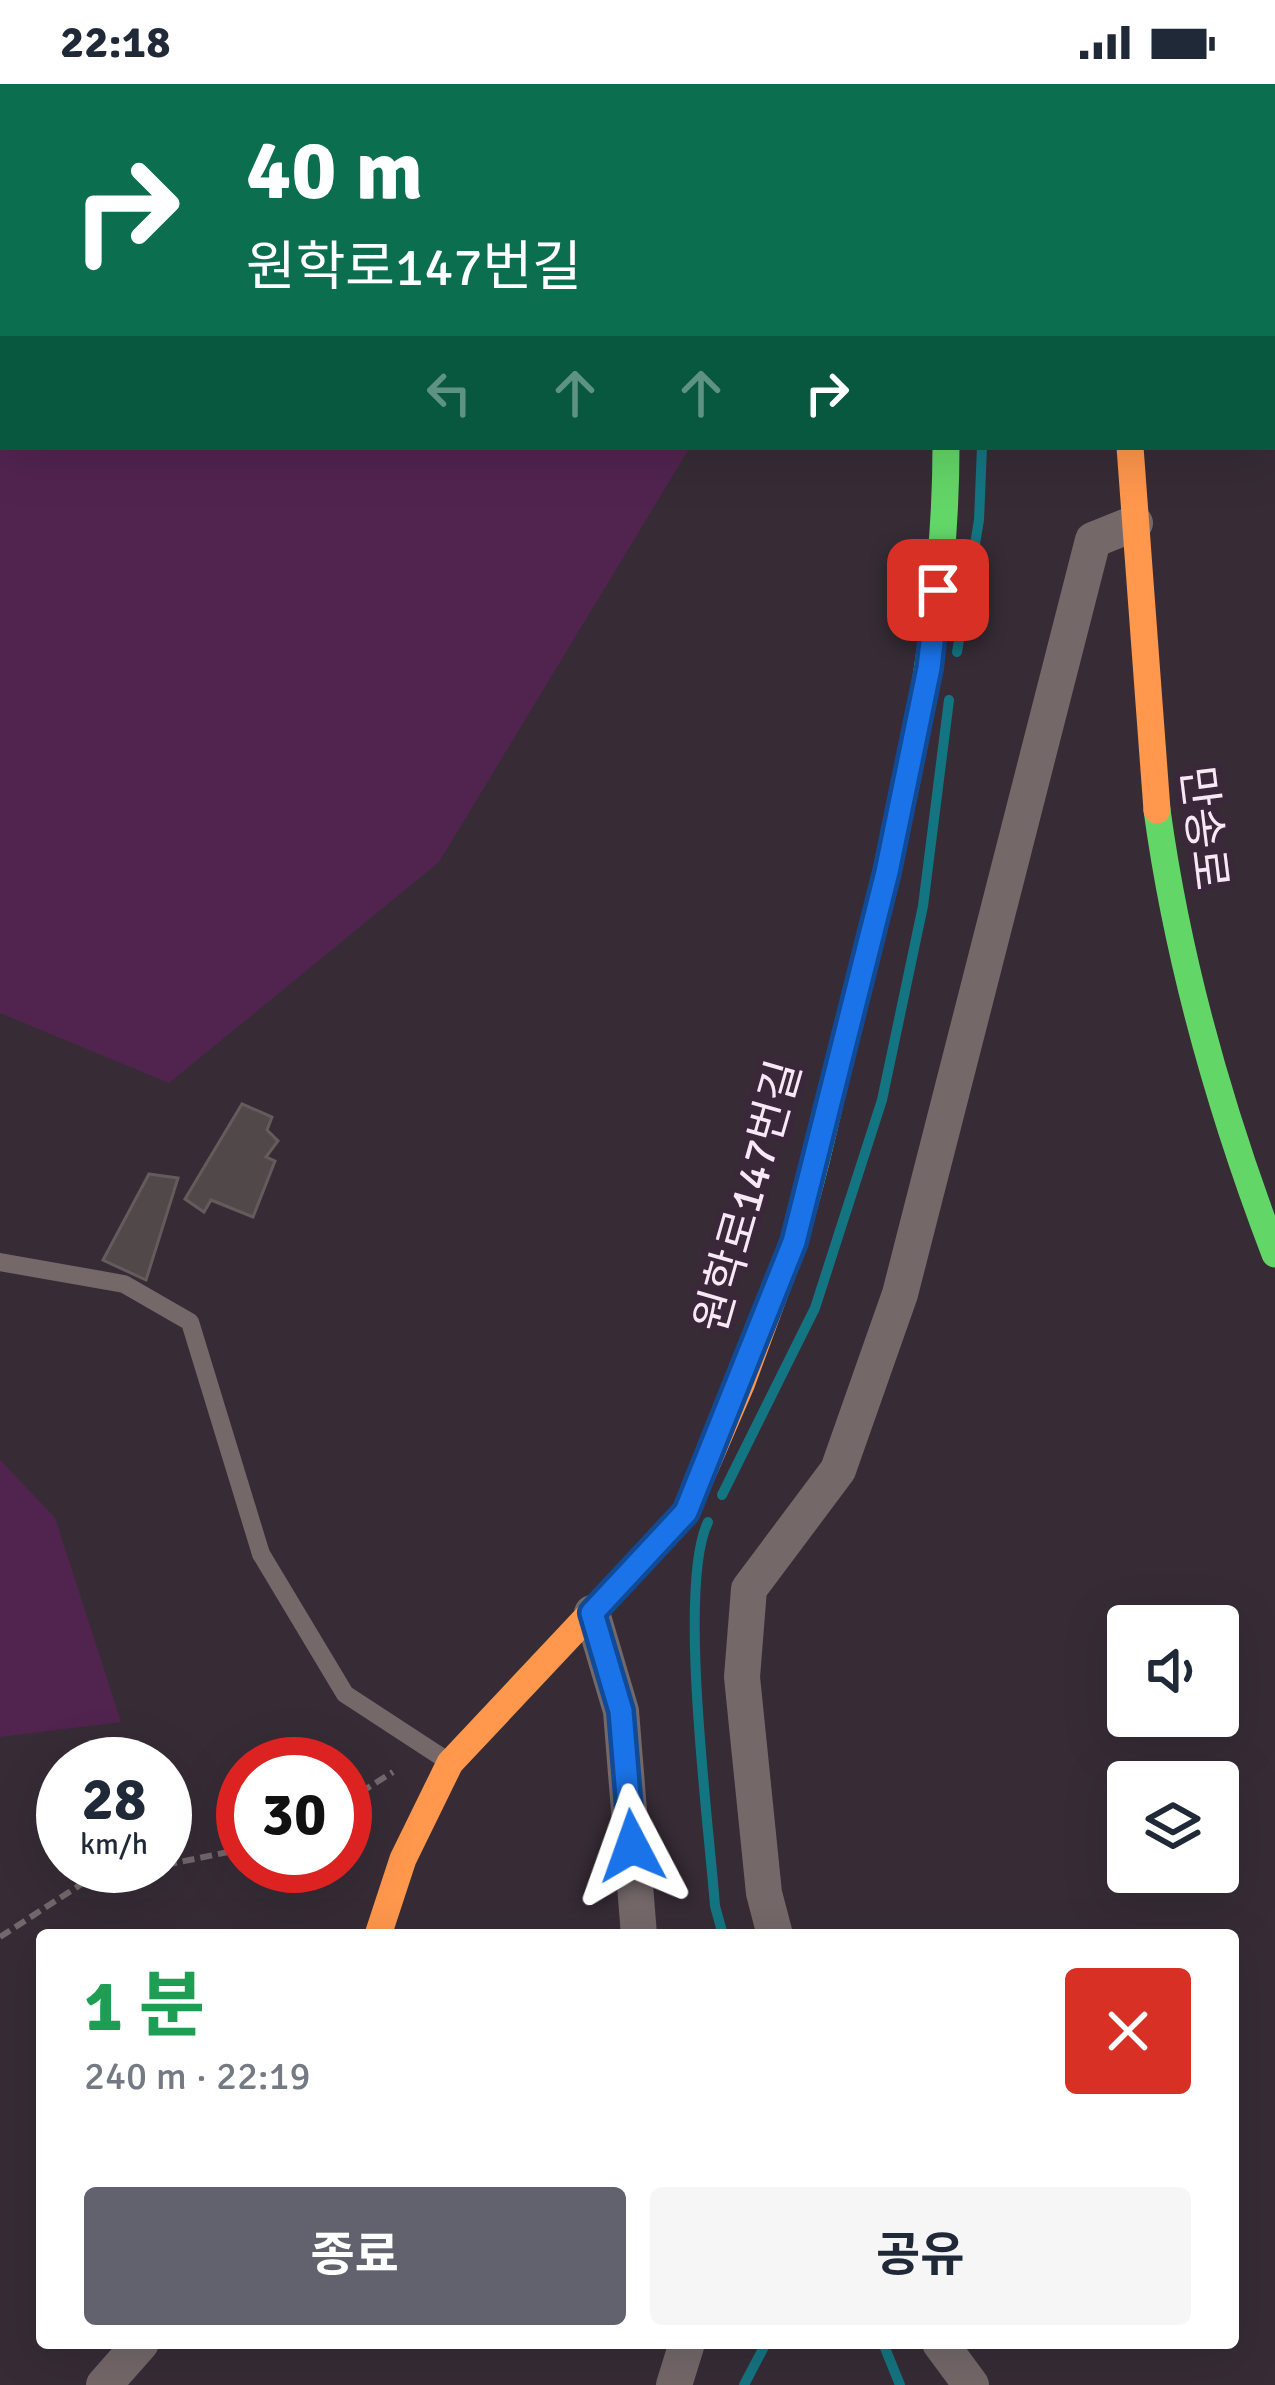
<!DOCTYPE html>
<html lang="ko">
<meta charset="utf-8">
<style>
:root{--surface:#fff;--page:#f6f6f7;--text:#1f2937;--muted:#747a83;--accent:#62626e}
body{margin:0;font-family:Signika,"Noto Sans KR",sans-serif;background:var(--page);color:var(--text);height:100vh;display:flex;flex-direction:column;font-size:45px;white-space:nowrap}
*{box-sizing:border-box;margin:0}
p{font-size:39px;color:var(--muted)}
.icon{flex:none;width:66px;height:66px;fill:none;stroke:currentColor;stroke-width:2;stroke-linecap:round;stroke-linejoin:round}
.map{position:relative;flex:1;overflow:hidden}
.details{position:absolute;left:36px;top:1845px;width:1203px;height:420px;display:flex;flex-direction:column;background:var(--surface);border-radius:12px;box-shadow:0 12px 48px #0002}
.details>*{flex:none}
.hud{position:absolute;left:0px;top:0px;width:1275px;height:366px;box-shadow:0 12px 48px #0002;background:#0b6e4f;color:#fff;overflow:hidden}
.buttons{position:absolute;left:1107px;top:1521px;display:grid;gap:24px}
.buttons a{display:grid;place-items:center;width:132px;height:132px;border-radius:12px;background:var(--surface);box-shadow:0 12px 48px #0002;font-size:60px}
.speed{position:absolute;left:36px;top:1653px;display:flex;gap:24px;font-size:60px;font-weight:700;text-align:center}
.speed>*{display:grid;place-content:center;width:156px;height:156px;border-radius:50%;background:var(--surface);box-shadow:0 12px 48px #0002;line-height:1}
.speed small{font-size:30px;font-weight:400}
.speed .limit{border:18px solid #d22;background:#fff;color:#111}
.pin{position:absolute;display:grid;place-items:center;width:102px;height:102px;color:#fff;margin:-51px;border-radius:24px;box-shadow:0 6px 18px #0006}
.me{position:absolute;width:132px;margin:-66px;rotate:356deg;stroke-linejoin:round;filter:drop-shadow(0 0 9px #0008)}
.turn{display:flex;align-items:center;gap:42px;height:252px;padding:0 48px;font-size:54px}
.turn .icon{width:156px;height:156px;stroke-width:2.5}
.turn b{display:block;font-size:84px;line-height:102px}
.lanes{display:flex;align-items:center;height:114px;padding:0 48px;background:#0003;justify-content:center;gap:60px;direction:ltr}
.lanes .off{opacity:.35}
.round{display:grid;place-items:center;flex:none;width:126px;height:126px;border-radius:12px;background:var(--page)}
.summary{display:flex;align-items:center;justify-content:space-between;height:204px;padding:0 48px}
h1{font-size:72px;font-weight:700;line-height:90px;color:#1e9e55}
.action{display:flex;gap:24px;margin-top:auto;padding:24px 48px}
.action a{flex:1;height:138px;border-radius:12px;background:var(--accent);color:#fff;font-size:48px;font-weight:700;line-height:138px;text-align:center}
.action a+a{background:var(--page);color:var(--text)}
.status{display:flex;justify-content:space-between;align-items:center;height:84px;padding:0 60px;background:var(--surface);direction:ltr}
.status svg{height:33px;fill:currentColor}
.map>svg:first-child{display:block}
</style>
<div class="status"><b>22:18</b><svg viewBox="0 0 49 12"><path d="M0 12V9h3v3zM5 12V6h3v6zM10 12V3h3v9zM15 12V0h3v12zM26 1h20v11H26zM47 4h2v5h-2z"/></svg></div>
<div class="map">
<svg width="1275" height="2301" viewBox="0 0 1275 2301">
<rect width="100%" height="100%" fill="#372c36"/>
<g fill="#512450">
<polygon points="0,0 649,3 3,3 3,363 690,363 439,778 169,999 0,929"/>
<polygon points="0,1376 55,1434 121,1638 0,1653"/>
</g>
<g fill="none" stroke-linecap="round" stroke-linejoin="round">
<g stroke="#147582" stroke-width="10">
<polyline points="952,0 953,3"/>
<polyline points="957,568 979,436 982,363"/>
<polyline points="722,1411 815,1224 882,1016 923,822 949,616"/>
<path d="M708,1438C677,1501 709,1741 715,1822L723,1851"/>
<polyline points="883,2259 900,2301"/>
<polyline points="744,2301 766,2259"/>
</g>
</g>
<g fill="#514849" stroke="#655b5c" stroke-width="3">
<polygon points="242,1020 272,1033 267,1046 278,1057 266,1073 275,1077 253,1133 211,1116 204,1128 185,1115"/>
<polygon points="149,1090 178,1094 146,1196 103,1176"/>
</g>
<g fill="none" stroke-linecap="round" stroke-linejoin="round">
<g stroke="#73686c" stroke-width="6" stroke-dasharray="12 6" stroke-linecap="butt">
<polyline points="345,1718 393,1688"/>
<polyline points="165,1781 243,1765"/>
<polyline points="0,1853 83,1799 162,1782"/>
</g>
<g stroke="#746869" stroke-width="18">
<polyline points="1272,87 1275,86"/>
<polyline points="0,1178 124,1200 190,1238 261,1470 345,1610 446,1676"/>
</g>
<g stroke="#746869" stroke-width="36">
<polyline points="873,0 875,3"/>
<polyline points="1121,3 1123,0"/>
<polyline points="592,1529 621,1627 639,1851"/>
<polyline points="775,1851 764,1809 742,1593 749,1505 838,1386 900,1210 1093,456 1135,439"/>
<polyline points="940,2259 971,2301"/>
<polyline points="104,2301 141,2259"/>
<polyline points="674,2301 687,2259"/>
</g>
<g stroke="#63d668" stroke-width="27">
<polyline points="1030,0 1031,3"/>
<path d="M1157,726C1178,879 1220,1026 1275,1170"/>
<path d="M791,1165C816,1090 831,1010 850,933C898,746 946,557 946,363"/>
</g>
<g stroke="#ff974d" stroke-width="27">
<polyline points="1130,363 1157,726"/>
<polyline points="378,1851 403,1775 450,1679 686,1428 741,1301 791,1165"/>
</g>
</g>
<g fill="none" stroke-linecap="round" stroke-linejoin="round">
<defs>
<polyline id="route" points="632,1762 621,1627 592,1529 686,1428 794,1158 887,788 929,584 938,506"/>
</defs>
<use href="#route" stroke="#114b97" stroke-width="30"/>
<use href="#route" stroke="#1a73e8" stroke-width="21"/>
</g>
<g text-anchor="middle" stroke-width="12" stroke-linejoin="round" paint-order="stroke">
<g font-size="45" fill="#f6e9f5" stroke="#3b273a">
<text transform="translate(1205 744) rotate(83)" y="16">만송로</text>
<text transform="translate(747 1112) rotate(-74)" y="16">원학로147번길</text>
</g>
</g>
</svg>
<div class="buttons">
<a><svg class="icon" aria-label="sound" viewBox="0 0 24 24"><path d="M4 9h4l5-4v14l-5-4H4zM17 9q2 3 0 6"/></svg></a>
<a><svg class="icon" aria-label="layers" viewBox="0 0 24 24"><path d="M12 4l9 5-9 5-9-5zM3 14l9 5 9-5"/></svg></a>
</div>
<div class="speed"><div>28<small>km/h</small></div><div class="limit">30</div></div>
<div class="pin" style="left:938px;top:506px;background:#d93025"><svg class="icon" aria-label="arrive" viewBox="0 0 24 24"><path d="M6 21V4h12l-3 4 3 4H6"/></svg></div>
<svg class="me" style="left:632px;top:1762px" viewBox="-20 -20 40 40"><path d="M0-17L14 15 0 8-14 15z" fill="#1a73e8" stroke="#fff" stroke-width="4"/></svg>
<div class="hud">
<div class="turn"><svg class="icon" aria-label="right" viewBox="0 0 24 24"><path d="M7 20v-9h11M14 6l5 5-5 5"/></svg><div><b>40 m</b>원학로147번길</div></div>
<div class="lanes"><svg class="icon off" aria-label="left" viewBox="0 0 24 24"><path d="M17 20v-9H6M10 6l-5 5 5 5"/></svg><svg class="icon off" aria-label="ahead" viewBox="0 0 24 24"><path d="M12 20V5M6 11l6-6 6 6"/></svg><svg class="icon off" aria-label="ahead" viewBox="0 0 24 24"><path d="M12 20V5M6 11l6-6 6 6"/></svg><svg class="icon" aria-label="right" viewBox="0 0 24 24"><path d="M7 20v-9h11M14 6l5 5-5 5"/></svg></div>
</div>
<section class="details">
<div class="summary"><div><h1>1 분</h1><p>240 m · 22:19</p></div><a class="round" style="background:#d93025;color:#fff"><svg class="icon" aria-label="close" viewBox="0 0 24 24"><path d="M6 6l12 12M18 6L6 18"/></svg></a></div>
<div class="action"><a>종료</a><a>공유</a></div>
</section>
</div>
